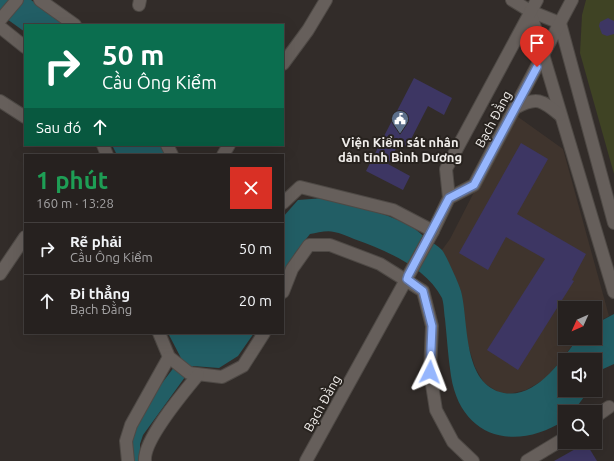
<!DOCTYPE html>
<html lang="vi">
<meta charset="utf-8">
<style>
:root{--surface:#26211f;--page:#322e2c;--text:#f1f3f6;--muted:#a4a3a4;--line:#423e3d}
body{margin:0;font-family:Ubuntu,sans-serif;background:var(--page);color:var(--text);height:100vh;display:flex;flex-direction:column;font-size:15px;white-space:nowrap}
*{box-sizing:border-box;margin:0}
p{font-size:13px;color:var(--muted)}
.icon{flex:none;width:22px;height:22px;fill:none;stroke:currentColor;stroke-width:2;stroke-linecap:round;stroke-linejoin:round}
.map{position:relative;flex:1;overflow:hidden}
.details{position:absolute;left:24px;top:154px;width:260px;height:180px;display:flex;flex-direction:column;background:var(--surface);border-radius:0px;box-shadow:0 4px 16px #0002,0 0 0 1px var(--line)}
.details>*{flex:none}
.top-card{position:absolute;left:24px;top:24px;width:260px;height:122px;border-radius:0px;box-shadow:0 4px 16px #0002,0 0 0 1px var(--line);background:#0b6e4f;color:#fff;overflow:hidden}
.needle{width:26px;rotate:225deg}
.tools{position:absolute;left:558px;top:301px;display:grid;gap:8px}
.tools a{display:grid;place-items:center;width:44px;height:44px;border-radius:0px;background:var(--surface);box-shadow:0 4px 16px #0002,0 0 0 1px var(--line);font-size:20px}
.pin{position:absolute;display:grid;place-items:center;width:34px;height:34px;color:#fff;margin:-41px -17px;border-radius:50% 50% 50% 0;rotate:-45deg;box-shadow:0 0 4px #0007}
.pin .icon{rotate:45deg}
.me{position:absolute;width:44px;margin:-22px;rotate:3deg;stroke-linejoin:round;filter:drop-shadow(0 0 3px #0008)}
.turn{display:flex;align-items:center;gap:14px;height:84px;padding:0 12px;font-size:18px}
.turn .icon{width:52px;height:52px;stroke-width:2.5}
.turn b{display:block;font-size:28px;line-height:34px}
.then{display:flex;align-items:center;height:38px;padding:0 12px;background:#0003;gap:8px;font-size:15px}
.round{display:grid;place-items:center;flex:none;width:42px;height:42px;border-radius:0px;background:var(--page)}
.head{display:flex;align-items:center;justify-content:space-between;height:68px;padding:0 12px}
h1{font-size:24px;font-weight:700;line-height:30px;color:#1e9e55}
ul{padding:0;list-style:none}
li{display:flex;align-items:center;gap:12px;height:52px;padding:0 12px;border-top:1px solid var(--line)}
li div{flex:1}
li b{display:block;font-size:15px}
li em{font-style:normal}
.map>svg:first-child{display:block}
</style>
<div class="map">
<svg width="614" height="461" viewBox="0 0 614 461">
<rect width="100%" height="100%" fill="#322c29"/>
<polygon fill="#3f342d" points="514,114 563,149 609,316 595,324 595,308 565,308 565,338 578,338 551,373 542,381 526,390 509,394 498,392 484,383 475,367 467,342 461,291 442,250 450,239"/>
<polygon fill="#3f4324" points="586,0 614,0 614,174 580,53 582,15"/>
<g fill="#225e65">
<polygon points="0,0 31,0 65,25 25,25 25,32 0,14"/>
<polygon points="112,145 161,145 167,155 117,155"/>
<path d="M324,198C352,206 383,211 408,225C415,228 421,234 427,239C432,242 438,246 442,250C446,255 459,284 461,291C469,322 462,385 504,393C536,399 562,360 578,338H595V324L614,314V364L603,369L595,381V360H565V390H589L573,412H565V420C516,452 461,439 451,376C448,357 447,338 445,319C444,313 444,304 442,298C426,267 385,250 354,239C347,236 340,233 334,232C327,230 317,233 310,234L295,253L283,276V217L298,200Z"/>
<polygon points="168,333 254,333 238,356 219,368 193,366 143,435 140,444 140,461 128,461 128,443 150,399 181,358"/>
</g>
<g fill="#3d3663">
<polygon points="608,18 614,21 614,34 607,36 602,34 599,26 600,22"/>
<polygon points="414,78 452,98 444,115 428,106 407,147 399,143 388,164 410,176 403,190 366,171"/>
<polygon points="521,143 548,159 517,214 586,254 572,280 574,281 518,370 487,350 545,259 506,237 488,270 459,253"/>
<polygon points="586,443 597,461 554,461"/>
</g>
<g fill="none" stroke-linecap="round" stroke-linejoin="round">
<defs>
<g id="minor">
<polyline points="40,0 75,25"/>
<polyline points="512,0 530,11 560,23"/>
<polyline points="139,5 140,0"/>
<polyline points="530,11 614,292"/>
<polyline points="0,20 17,0"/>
<polyline points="560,23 614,223"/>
<polyline points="0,27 25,47"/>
<polyline points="283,64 308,30 326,0"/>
<polyline points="0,101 25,117"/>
<path d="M515,108C537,96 542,100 560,115"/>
<polyline points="103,145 107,155"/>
<polyline points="167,145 172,155"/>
<polyline points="223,155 229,145"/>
<polyline points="449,198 474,185 572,0"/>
<polyline points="283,203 300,187 393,210 433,231"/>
<polyline points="0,274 25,237"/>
<polyline points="283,292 292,269 309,245 330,245 380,264 423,291 432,326 430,372 436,410 453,442 473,461"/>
<polyline points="159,333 169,357 189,373 222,377 243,366 264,333"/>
<polyline points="595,417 609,407"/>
<polyline points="128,461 126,441 131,425 169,357"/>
<path d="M145,461C143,440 184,392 198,375"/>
<polyline points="306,461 433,231 449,198 446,169 537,0"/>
<polyline points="527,461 565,438"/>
</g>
</defs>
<use href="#minor" stroke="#4e4945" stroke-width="14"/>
<use href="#minor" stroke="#665f5b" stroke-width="12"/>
</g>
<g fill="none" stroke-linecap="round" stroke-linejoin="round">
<defs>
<polyline id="route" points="430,372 432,326 423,291 407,279 408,276 449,198 474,185 537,67"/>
</defs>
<use href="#route" stroke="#6276a4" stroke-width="10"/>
<use href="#route" stroke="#96b6fd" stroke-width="7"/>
</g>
<defs>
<symbol id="civic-pin" viewBox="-11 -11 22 30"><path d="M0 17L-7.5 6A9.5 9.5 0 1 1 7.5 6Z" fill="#5c6f8a" stroke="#28231f"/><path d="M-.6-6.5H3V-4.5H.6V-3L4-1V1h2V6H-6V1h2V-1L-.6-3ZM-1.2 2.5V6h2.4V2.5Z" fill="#fff"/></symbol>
</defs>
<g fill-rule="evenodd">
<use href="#civic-pin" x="390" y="109" width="20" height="27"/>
</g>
<g text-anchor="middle" stroke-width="4" stroke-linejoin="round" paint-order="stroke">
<g font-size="13" fill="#f1eeeb" stroke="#28231f">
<text transform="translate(493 119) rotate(-62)" y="5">Bạch Đằng</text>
<text transform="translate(322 403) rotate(-61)" y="5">Bạch Đằng</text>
</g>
<g font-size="13" font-weight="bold" fill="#f1eeeb" stroke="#28231f">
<text x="400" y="147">Viện Kiểm sát nhân<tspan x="400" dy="15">dân tỉnh Bình Dương</tspan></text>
</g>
</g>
</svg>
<div class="tools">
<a><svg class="needle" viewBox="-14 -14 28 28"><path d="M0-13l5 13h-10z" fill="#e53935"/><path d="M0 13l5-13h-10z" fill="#a4a3a4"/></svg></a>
<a><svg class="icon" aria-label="sound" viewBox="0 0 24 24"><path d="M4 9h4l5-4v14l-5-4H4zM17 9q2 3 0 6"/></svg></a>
<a><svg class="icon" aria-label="search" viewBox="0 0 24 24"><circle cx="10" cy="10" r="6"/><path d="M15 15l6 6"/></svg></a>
</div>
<div class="pin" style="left:537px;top:67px;background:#d93025"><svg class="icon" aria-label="arrive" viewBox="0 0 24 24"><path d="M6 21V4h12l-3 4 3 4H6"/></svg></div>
<svg class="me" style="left:430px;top:372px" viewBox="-20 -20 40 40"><path d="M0-17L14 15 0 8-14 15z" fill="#96b6fd" stroke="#fff" stroke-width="4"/></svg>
<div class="top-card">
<div class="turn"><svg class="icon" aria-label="right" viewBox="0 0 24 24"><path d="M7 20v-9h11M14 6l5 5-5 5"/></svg><div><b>50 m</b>Cầu Ông Kiểm</div></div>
<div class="then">Sau đó<svg class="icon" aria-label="ahead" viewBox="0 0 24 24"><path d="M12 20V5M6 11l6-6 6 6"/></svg></div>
</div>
<section class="details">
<div class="head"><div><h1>1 phút</h1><p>160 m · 13:28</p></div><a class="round" style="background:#d93025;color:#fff"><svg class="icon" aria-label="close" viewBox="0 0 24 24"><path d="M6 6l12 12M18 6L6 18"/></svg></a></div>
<ul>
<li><svg class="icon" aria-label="right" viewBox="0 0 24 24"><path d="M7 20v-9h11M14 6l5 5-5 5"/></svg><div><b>Rẽ phải</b><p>Cầu Ông Kiểm</p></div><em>50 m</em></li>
<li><svg class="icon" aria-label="ahead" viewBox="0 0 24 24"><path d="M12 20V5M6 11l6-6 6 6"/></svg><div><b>Đi thẳng</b><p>Bạch Đằng</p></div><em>20 m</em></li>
</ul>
</section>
</div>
